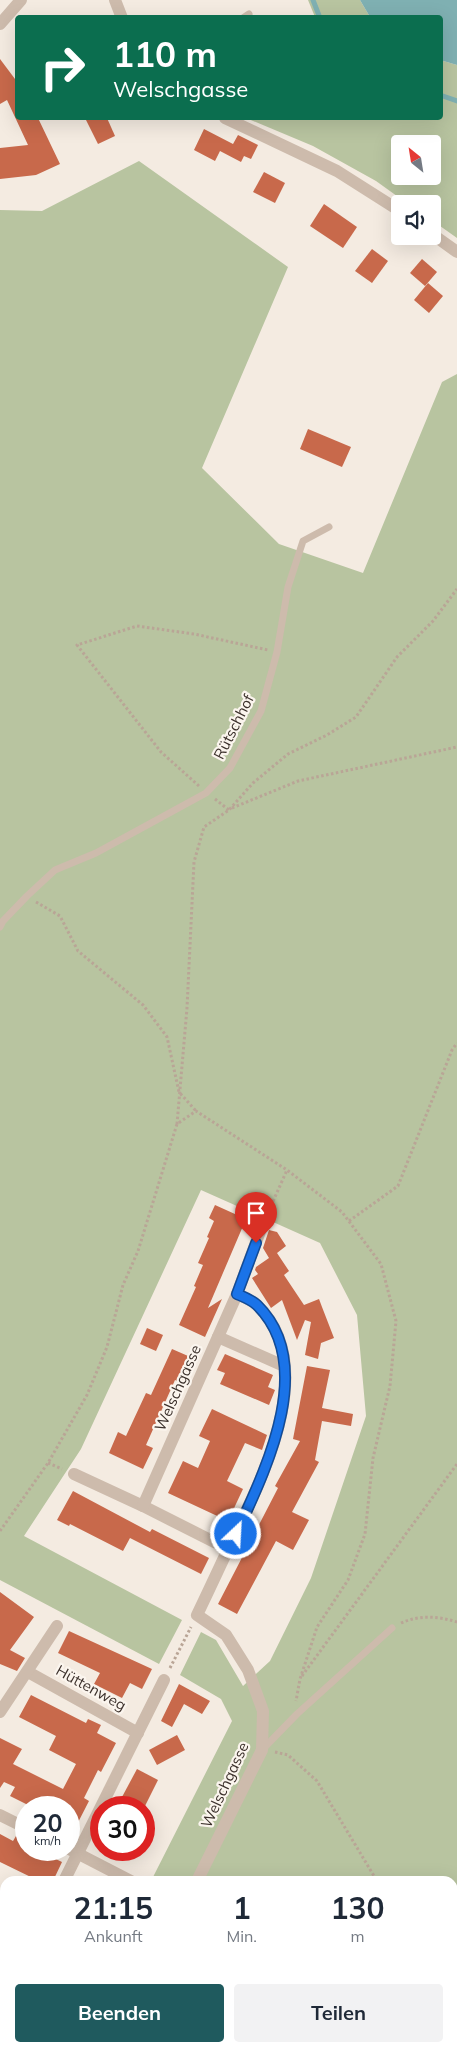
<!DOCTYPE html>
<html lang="de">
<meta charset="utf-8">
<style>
:root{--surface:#fff;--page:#f2f2f3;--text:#1f2937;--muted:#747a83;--accent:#1f5a5e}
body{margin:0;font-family:Mulish,sans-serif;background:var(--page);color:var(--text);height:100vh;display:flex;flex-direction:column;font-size:19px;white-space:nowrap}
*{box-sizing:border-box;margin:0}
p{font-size:16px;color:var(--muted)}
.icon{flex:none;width:28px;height:28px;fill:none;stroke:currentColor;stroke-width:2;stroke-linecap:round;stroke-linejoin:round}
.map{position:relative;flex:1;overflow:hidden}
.details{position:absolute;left:0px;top:1876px;width:458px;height:176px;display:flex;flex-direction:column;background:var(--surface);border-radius:15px 15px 0 0;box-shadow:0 5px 20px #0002}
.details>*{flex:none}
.guide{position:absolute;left:15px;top:15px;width:428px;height:105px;border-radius:5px;box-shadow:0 5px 20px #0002;background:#0b6e4f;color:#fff;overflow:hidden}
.needle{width:32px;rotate:330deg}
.controls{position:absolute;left:391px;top:135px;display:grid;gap:10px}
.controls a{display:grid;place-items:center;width:50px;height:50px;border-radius:5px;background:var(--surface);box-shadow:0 5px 20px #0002;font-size:25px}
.speed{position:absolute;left:15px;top:1796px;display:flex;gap:10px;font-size:25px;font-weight:700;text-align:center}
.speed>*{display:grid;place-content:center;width:65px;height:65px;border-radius:50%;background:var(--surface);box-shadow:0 5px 20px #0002;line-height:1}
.speed small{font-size:12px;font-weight:400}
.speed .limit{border:8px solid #d22;background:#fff;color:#111}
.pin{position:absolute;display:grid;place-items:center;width:42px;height:42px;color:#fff;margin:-51px -21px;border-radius:50% 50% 50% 0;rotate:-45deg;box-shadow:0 0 5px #0007}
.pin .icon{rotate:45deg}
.me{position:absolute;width:55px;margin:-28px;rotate:25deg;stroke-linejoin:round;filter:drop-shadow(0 0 4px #0008)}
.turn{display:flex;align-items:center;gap:18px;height:105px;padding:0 15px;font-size:22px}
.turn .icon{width:65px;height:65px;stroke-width:2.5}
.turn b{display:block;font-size:35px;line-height:42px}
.eta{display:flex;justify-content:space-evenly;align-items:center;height:85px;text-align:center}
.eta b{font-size:30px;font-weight:700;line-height:35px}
.primary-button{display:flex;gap:10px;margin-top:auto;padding:10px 15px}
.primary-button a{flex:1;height:58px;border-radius:5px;background:var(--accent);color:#fff;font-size:20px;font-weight:700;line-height:58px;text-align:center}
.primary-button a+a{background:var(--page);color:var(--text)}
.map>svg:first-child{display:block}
</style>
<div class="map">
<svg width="457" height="2052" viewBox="0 0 457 2052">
<rect width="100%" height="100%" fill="#f4ebe1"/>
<g fill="#b8c4a0" fill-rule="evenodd">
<polygon points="308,0 360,0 370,17 315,17"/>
<path d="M440,60L457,65V238L433,221L432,204H408L376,181L313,146L246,118H440ZM400,144H432V176H400Z"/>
<polygon points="139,161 288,267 202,468 279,544 363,573 442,382 457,374 457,2052 64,2052 66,2048 452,2048 452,1881 151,1881 232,1721 221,1699 180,1675 201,1632 216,1640 243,1686 270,1661 311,1578 366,1416 357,1315 320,1243 201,1190 81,1449 24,1536 182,1620 159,1664 0,1580 0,210 42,211"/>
<polygon points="0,1911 5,1913 5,1979 0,1977"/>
</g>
<polygon fill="#7fb0b2" points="360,0 457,0 457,65 440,60 440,18 370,17"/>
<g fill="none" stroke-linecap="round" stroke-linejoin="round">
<g stroke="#7fb0b2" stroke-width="5">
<polyline points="313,0 320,18"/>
<polyline points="440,95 457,101"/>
</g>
</g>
<g fill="#c8694b">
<polygon points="0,59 18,83 18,118 38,118 60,164 36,175 0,179 0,148 28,145 7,100 0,104"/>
<polygon points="85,118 107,118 115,136 98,144"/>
<polygon points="204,129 233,144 238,135 258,145 251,159 244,156 241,162 220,151 215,161 194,150"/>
<polygon points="264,172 285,183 275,203 253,192"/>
<polygon points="324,204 357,227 343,248 310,226"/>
<polygon points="372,249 388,261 372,283 355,271"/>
<polygon points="422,259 437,272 425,286 410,273"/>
<polygon points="428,283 443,296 429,313 414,300"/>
<polygon points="308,429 351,447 342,467 300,449"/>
<polygon points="215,1205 246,1219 208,1308 222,1299 205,1337 179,1325 196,1287 194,1286 203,1265 198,1263 209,1238 207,1237 214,1221 209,1218"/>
<polygon points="269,1230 277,1232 286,1246 277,1253 289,1271 284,1275 304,1305 319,1299 322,1307 334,1338 321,1343 318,1359 305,1355 311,1322 305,1320 297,1340 282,1300 271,1308 252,1278 258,1274 255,1270 256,1267 269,1258 263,1248"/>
<polygon points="147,1328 163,1335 156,1351 140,1344"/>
<polygon points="172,1349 195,1359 184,1384 175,1380 146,1445 153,1448 143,1469 109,1453 118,1432 126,1436 146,1393 151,1395"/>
<polygon points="225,1354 273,1375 268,1387 275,1390 269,1405 220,1384 225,1373 217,1370"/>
<polygon points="307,1366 330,1370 322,1408 353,1414 351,1426 322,1421 315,1460 319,1462 292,1512 309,1520 293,1550 276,1541 237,1614 218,1604 278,1488 275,1486 300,1441 293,1439"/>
<polygon points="212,1409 267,1435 262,1450 245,1443 227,1481 243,1489 228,1521 168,1493 183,1461 198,1468 210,1441 199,1436"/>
<polygon points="73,1491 150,1532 152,1529 209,1558 201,1574 130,1538 123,1551 70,1524 69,1526 57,1520"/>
<polygon points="0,1592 34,1617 10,1650 25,1658 17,1671 0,1664"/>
<polygon points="69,1631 152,1669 142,1689 130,1683 122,1698 94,1684 100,1673 58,1653"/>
<polygon points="179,1684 210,1701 202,1714 184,1704 172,1727 161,1721"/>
<polygon points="31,1695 86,1723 88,1719 101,1725 97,1733 116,1743 101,1772 98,1770 84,1798 89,1801 69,1840 69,1808 56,1808 36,1798 32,1807 10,1796 15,1787 4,1782 0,1788 0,1738 22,1749 13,1764 63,1789 76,1764 49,1750 56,1736 19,1717"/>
<polygon points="177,1735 185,1750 157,1765 149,1750"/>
<polygon points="137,1769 158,1780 144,1808 122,1797"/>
<polygon points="0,1834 13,1841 16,1836 26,1841 26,1850 37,1850 62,1862 53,1881 39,1881 0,1862"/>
</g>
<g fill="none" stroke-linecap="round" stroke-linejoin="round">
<g stroke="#b9a596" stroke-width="3" stroke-dasharray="2.5 2.5" stroke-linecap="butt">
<polyline points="199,786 161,752 77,645 137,626 194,634 268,650"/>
<polyline points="215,799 229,810"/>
<polyline points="232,808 298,781 457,747"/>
<polyline points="36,902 60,916 78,951 143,1005 167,1037 179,1092 196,1111"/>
<polyline points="177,1124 187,1008 194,862 204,827 229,810 253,783 288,754 327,735 356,717 397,657 433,621 457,589"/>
<polyline points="267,1215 287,1170"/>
<polyline points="349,1221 398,1186 452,1050 457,1043"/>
<polyline points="48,1463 62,1469"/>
<polyline points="0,1531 48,1463 87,1395 107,1347 123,1285 138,1251 177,1124 196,1111 287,1170 342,1212 381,1264 396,1321 390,1386 373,1458 365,1534 348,1580 317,1627 300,1679 296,1701"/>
<path d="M401,1623C419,1615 438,1616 457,1622"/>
<polyline points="170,1668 191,1627"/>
<polyline points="302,1676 457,1464"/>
<polyline points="275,1752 288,1755 317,1781 377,1881"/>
<polyline points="452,2005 457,2012"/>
</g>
<g stroke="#cdbbac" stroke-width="7">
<polyline points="243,18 249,14"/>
<polyline points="0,927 3,921 27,896 55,870 96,853 206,793 230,768 261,711 277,652 288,587 303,541 329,527"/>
<polyline points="262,1750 297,1714 392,1628"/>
</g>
<g stroke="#cdbbac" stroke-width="12">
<polyline points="115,0 122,18"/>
<polyline points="0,24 21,0"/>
<polyline points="225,118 337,171 400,211"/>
<polyline points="432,234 457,252"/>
<polyline points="218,1337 284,1366"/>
<polyline points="74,1474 143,1506 228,1549"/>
<polyline points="143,1506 237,1294 262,1226"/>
<polyline points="28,1672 138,1733"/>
<polyline points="0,1712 57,1626"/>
<polyline points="0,1815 26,1828"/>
<polyline points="69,1849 131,1881"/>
<polyline points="64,1881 164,1680"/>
<path d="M197,1881L262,1750L263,1711L248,1670L226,1635L197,1615C210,1588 223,1560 236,1532C266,1471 318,1363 257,1305C252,1300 243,1297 237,1294"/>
<polyline points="0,2010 5,2001"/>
<polyline points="110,2052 113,2048"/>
</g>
</g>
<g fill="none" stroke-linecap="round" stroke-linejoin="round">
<defs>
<path id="route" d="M236,1534C265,1471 318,1365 257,1305C252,1300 244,1297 237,1294L256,1243"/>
</defs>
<use href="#route" stroke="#114b97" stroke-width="12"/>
<use href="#route" stroke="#1a73e8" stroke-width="9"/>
</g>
<g text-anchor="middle" stroke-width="4.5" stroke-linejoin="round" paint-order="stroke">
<g font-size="15" fill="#3b302b" stroke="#fbf5ee">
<text transform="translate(234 727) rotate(-63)" y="5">Rütschhof</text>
<text transform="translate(178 1388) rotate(-66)" y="5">Welschgasse</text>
<text transform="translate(91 1688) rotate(29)" y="5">Hüttenweg</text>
<text transform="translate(225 1785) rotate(-65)" y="5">Welschgasse</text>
</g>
</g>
</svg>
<div class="controls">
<a><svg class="needle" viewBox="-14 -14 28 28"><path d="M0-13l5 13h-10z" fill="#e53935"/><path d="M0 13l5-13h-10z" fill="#747a83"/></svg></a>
<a><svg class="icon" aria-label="sound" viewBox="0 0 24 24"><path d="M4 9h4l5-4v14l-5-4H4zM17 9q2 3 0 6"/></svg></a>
</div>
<div class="speed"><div>20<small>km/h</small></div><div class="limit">30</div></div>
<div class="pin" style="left:256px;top:1243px;background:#d93025"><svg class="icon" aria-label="arrive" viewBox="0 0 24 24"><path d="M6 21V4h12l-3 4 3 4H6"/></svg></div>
<svg class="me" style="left:236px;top:1534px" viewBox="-20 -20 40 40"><circle r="17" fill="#1a73e8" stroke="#fff" stroke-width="3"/><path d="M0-11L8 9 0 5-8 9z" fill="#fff"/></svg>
<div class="guide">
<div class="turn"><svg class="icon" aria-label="right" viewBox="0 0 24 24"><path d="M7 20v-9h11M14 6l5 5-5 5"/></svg><div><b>110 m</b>Welschgasse</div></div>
</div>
<section class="details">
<div class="eta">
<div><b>21:15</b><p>Ankunft</p></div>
<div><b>1</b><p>Min.</p></div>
<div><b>130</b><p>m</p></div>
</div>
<div class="primary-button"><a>Beenden</a><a>Teilen</a></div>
</section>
</div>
